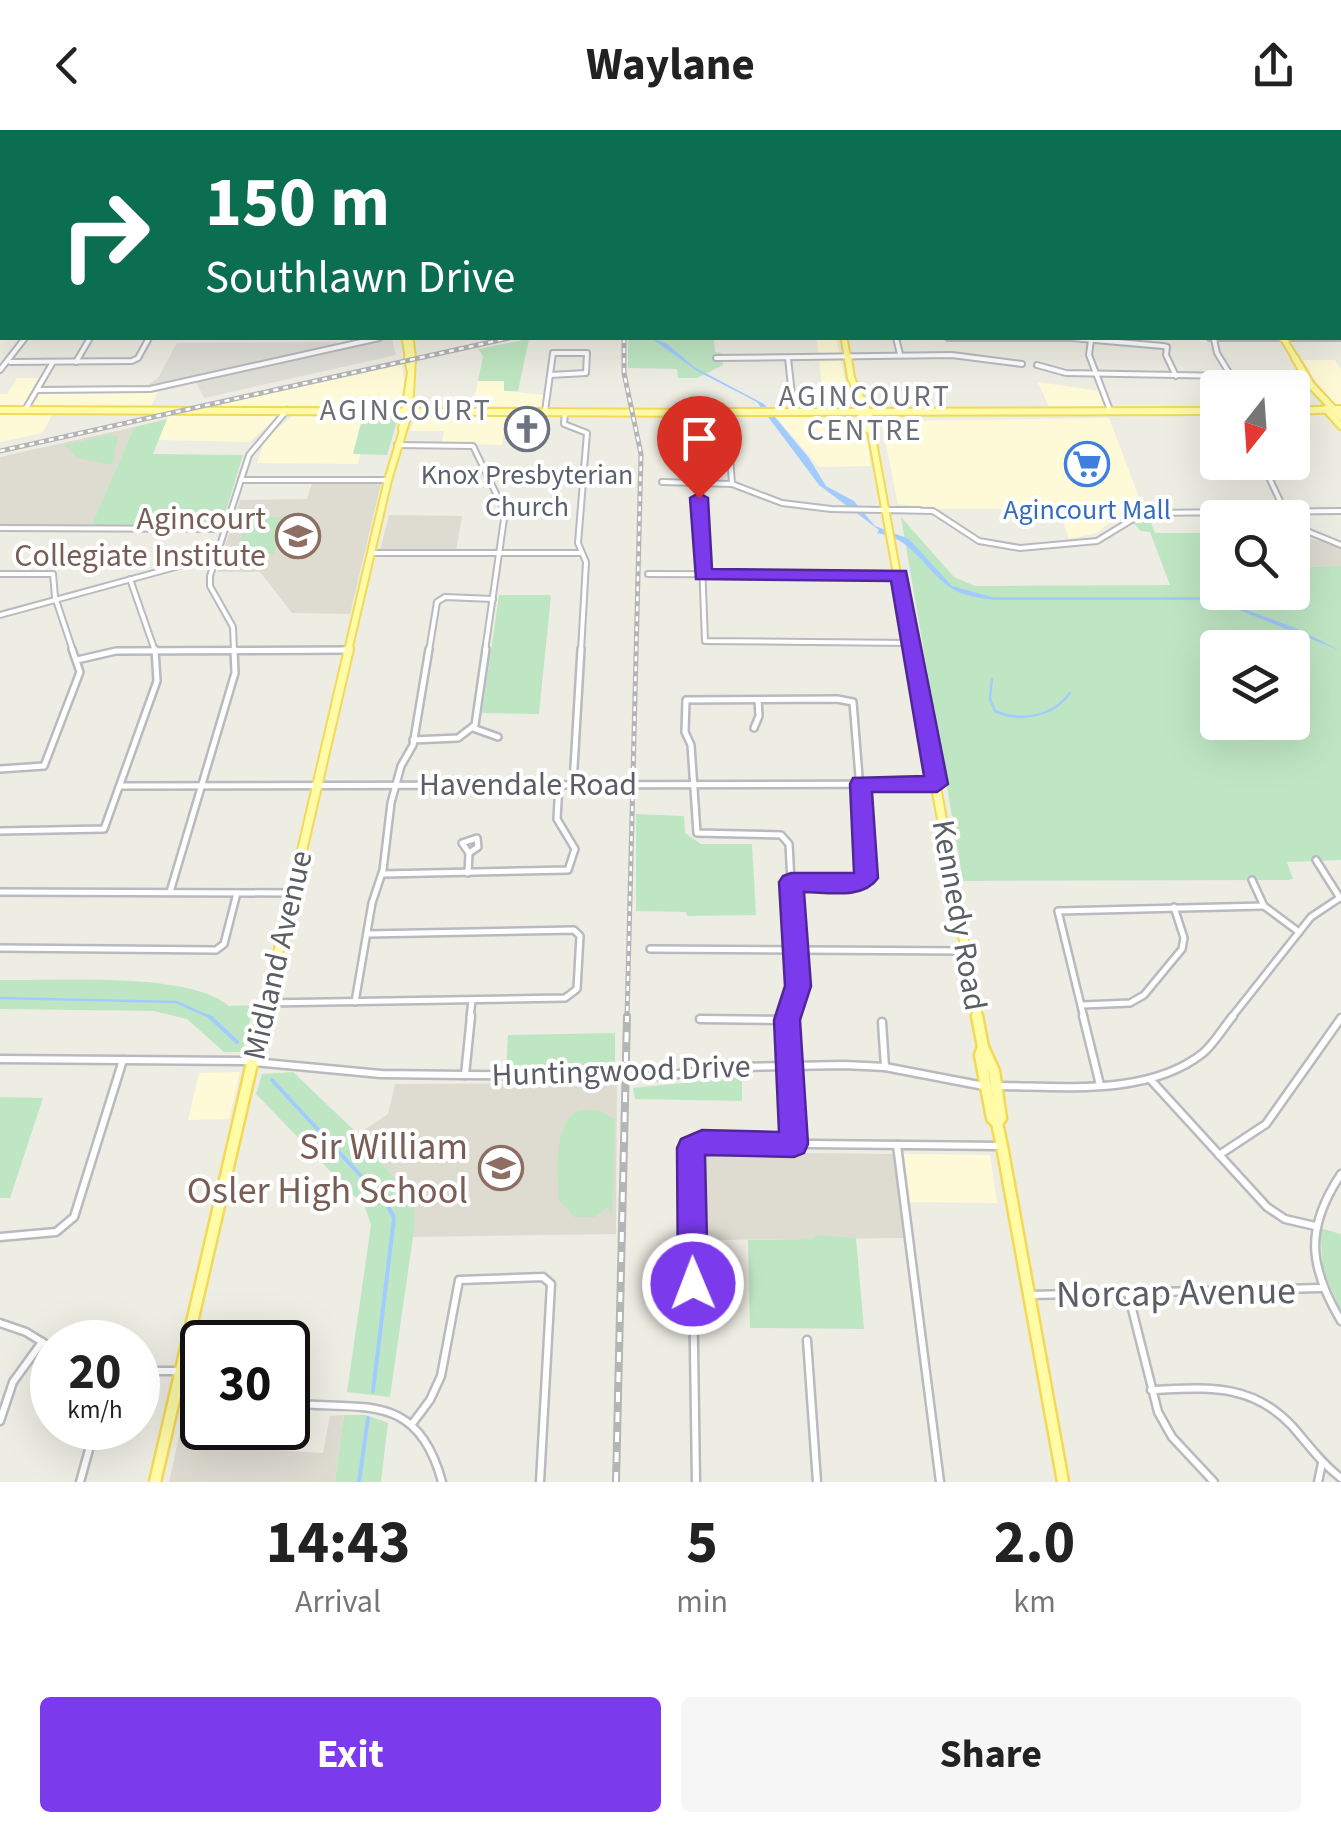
<!DOCTYPE html>
<style>
:root{--surface:#fff;--page:#f6f6f6;--text:#222;--muted:#767676;--accent:#7c3aed}
body{margin:0;font-family:"Source Sans 3",sans-serif;background:var(--page);color:var(--text);height:100vh;display:flex;flex-direction:column;font-size:38px;white-space:nowrap}
*{box-sizing:border-box;margin:0}
p{font-size:32px;color:var(--muted)}
.icon{flex:none;width:55px;height:55px;fill:none;stroke:currentColor;stroke-width:2;stroke-linecap:round;stroke-linejoin:round}
.map{position:relative;height:1352px;overflow:hidden}
.drawer{display:flex;flex-direction:column;background:var(--surface);flex:1}
.drawer>*{flex:none}
.top-card{position:absolute;left:0px;top:0px;width:1342px;height:210px;box-shadow:0 10px 40px #0002;background:#0b6e4f;color:#fff;overflow:hidden}
.needle{width:65px;rotate:197deg}
.tools{position:absolute;left:1200px;top:240px;display:grid;gap:20px}
.tools a{display:grid;place-items:center;width:110px;height:110px;border-radius:10px;background:var(--surface);box-shadow:0 10px 40px #0002;font-size:50px}
.speed{position:absolute;left:30px;top:1190px;display:flex;gap:20px;font-size:50px;font-weight:700;text-align:center}
.speed>*{display:grid;place-content:center;width:130px;height:130px;border-radius:50%;background:var(--surface);box-shadow:0 10px 40px #0002;line-height:1}
.speed small{font-size:25px;font-weight:400}
.speed .limit{border:5px solid #111;border-radius:15px;background:#fff;color:#111}
.pin{position:absolute;display:grid;place-items:center;width:85px;height:85px;color:#fff;margin:-102px -42px;border-radius:50% 50% 50% 0;rotate:-45deg;box-shadow:0 0 10px #0007}
.pin .icon{rotate:45deg}
.me{position:absolute;width:110px;margin:-55px;rotate:359deg;stroke-linejoin:round;filter:drop-shadow(0 0 8px #0008)}
.turn{display:flex;align-items:center;gap:35px;height:210px;padding:0 40px;font-size:45px}
.turn .icon{width:130px;height:130px;stroke-width:2.5}
.turn b{display:block;font-size:70px;line-height:85px}
.eta{display:flex;justify-content:space-evenly;align-items:center;height:170px;text-align:center}
.eta b{font-size:60px;font-weight:700;line-height:70px}
.button{display:flex;gap:20px;margin-top:auto;padding:20px 40px}
.button a{flex:1;height:115px;border-radius:10px;background:var(--accent);color:#fff;font-size:40px;font-weight:700;line-height:115px;text-align:center}
.button a+a{background:var(--page);color:var(--text)}
header{display:flex;justify-content:space-between;align-items:center;height:130px;padding:0 40px;background:var(--surface);font-size:45px;font-weight:700}
.map>svg:first-child{display:block}
</style>
<header><svg class="icon" aria-label="back" viewBox="0 0 24 24"><path d="M15 5l-7 7 7 7"/></svg>Waylane<svg class="icon" aria-label="share" viewBox="0 0 24 24"><path d="M12 15V3M7 8l5-5 5 5M5 13v7h14v-7"/></svg></header>
<div class="map">
<svg width="1341" height="1352" viewBox="0 0 1341 1352">
<rect width="100%" height="100%" fill="#eeede3"/>
<g fill="#fefad8">
<polygon points="774,208 836,208 851,277 797,279 795,267 823,266 817,210"/>
<polygon points="1303,230 1335,230 1341,240 1341,276 1336,276 1315,250"/>
<polygon points="402,234 405,259 399,275 222,276 220,273"/>
<polygon points="17,248 39,248 31,263 158,262 151,276 0,276 0,264 7,264"/>
<polygon points="478,251 505,251 505,261 545,265 544,277 473,276"/>
<polygon points="1038,252 1099,261 1105,277 1049,277"/>
<polygon points="0,284 52,285 42,303 0,312"/>
<polygon points="294,285 363,285 353,323 360,324 358,334 257,333 265,309"/>
<polygon points="168,286 275,285 278,286 249,312 158,310"/>
<polygon points="416,286 506,287 502,315 442,313 444,301 410,301"/>
<polygon points="776,287 858,288 866,304 871,336 819,337"/>
<polygon points="1109,288 1143,378 1127,378 1097,403 1069,409 1059,379 941,379 898,374 881,291"/>
<polygon points="240,942 229,989 188,990 199,943"/>
<polygon points="904,1024 990,1025 997,1073 910,1072"/>
</g>
<polygon fill="#dfded7" points="392,208 396,225 204,268 193,246 147,256 158,248 177,213 337,212 338,220"/>
<g fill="#dedcd1">
<polygon points="134,297 91,396 0,395 0,327"/>
<polygon points="312,353 381,354 350,484 292,483 260,442 217,442 240,370 307,369"/>
<polygon points="389,385 462,386 456,420 380,420"/>
<polygon points="1293,403 1341,418 1341,436 1293,437"/>
<polygon points="617,953 616,1104 413,1107 414,1072 358,1004 388,984 395,954"/>
<polygon points="705,1022 893,1024 904,1108 702,1110 700,1028"/>
<polygon points="344,1285 335,1352 169,1352 183,1289 240,1318 323,1323 330,1286"/>
</g>
<g fill="#bfe6c3" fill-rule="evenodd">
<polygon points="628,208 714,209 715,222 722,223 723,235 697,248 678,248 677,239 628,238"/>
<polygon points="529,209 518,261 504,261 504,251 478,251 483,226 478,219"/>
<polygon points="363,285 399,285 387,325 353,324"/>
<polygon points="167,289 153,324 243,325 222,394 91,396 134,297"/>
<polygon points="111,304 118,307 112,335 77,328 65,315"/>
<polygon points="248,387 286,387 274,424 236,424"/>
<path d="M901,387L954,447L975,456L1170,455L1150,402L1141,401L1132,392L1149,388L1155,403H1217L1218,462H1292L1293,437L1341,436V730L1287,732L1293,749L1288,750L963,751ZM1218,518H1292V592H1218Z"/>
<polygon points="499,465 551,465 539,584 482,583"/>
<polygon points="636,684 684,686 685,703 701,714 752,714 756,785 687,786 686,782 636,781"/>
<path d="M0,850C56,851 189,841 229,876L254,875L242,922H224L187,889L154,881L0,879Z"/>
<polygon points="615,903 615,936 506,938 508,905"/>
<polygon points="293,942 358,1004 414,1072 415,1093 390,1267 347,1262 371,1095 365,1077 256,964 262,944"/>
<polygon points="742,947 742,971 635,969 633,958"/>
<polygon points="0,967 43,968 10,1068 0,1068"/>
<path d="M579,980H598L615,989L612,1086L608,1077L595,1087H574L559,1070C558,1043 552,994 579,980Z"/>
<polygon points="1320,1098 1341,1104 1341,1181 1323,1140"/>
<polygon points="816,1105 856,1108 864,1199 750,1198 748,1110 812,1109"/>
<polygon points="344,1285 366,1285 388,1293 381,1352 335,1352"/>
</g>
<path fill="#a2ccff" d="M651,208L667,214L694,237L764,274L809,328L826,356L854,371L875,396L909,409L952,456L992,467H1213L1300,500L1341,521L1214,470H995C979,468 961,466 948,456C922,436 912,408 877,403L879,400L819,355L757,272L697,241Z"/>
<g fill="none" stroke-linecap="round" stroke-linejoin="round">
<g stroke="#a2ccff" stroke-width="2.5">
<path d="M992,549L990,569L995,581C1021,593 1053,586 1070,563"/>
<polyline points="0,868 176,872 212,888"/>
</g>
<g stroke="#a2ccff" stroke-width="4">
<polyline points="209,886 237,912"/>
<polyline points="272,950 387,1074 394,1088 373,1261"/>
<polyline points="359,1352 368,1288"/>
</g>
<defs>
<g id="minor-far2">
<polyline points="752,0 759,2"/>
<polyline points="925,0 930,2"/>
<polyline points="194,2 198,0"/>
<polyline points="0,102 2,98"/>
<polyline points="896,208 900,224"/>
<polyline points="948,208 1072,208 1163,216 1167,217 1166,225 1176,246"/>
<polyline points="1210,208 1341,208"/>
<polyline points="1091,210 1089,225 1110,280"/>
<polygon points="553,223 587,223 586,243 550,245"/>
<polyline points="716,228 952,225 1022,234"/>
<polyline points="788,228 794,283"/>
<polyline points="10,232 132,231 138,228 149,208"/>
<polyline points="76,232 90,208"/>
<polyline points="1037,235 1066,243 1231,246 1217,223 1214,209"/>
<polyline points="0,240 25,208"/>
<polyline points="37,260 150,259 379,208"/>
<polyline points="25,280 53,232"/>
<polyline points="545,281 550,245"/>
<polyline points="565,282 564,294 587,303 578,413 586,432 581,521"/>
<polyline points="727,283 732,354"/>
<polyline points="397,315 473,316 505,382 485,521"/>
<circle cx="1269" cy="338" r="5"/>
<polyline points="1266,341 1288,388"/>
<polyline points="487,342 584,342"/>
<polyline points="241,350 388,350"/>
<polyline points="662,352 732,354 782,373 831,379 933,381 979,411 1020,418 1097,411 1143,383 1341,381"/>
<polyline points="699,354 705,511 909,513"/>
<polyline points="891,380 919,380"/>
<polyline points="1292,395 1341,415"/>
<polyline points="0,398 226,399"/>
<polyline points="371,423 581,423"/>
<polyline points="0,444 53,444 55,467 73,521"/>
<polyline points="648,444 896,445"/>
<polyline points="130,449 155,521"/>
<polyline points="0,485 216,426"/>
<polyline points="116,521 348,520"/>
<polyline points="234,521 233,497 210,456 210,446 249,325 287,280"/>
<polyline points="429,521 437,472 445,467 493,469"/>
</g>
<g id="minor-far1">
<polyline points="77,530 116,521 348,520"/>
<polygon points="837,569 853,572 867,746 855,753 791,752 789,714 781,705 697,703 691,615 685,602 686,570"/>
<polyline points="473,598 498,607"/>
<polyline points="754,598 759,586 758,570"/>
<polyline points="413,610 458,608 475,595 486,519"/>
<polyline points="0,639 44,636 80,542 72,519"/>
<polyline points="573,654 581,519"/>
<polyline points="120,656 937,654"/>
<polyline points="0,701 104,699 157,551 155,519"/>
<polygon points="477,708 478,717 469,723 462,713"/>
<polyline points="1316,730 1340,768"/>
<polyline points="468,743 469,723"/>
<polyline points="382,744 568,740 575,719 557,689 559,654"/>
<polyline points="1252,750 1264,776 1299,802"/>
<polyline points="0,762 291,763"/>
<polyline points="170,762 235,543 234,519"/>
<polyline points="0,818 216,820 224,814 237,763"/>
<polyline points="650,819 965,821"/>
<polyline points="355,872 372,773 383,740 391,673 401,636 413,615 429,519"/>
<polyline points="266,873 565,868 577,859 580,806 574,800 367,804"/>
<polyline points="1083,875 1130,873 1144,865 1182,819 1184,808 1174,777"/>
<polyline points="470,888 472,870"/>
<polyline points="787,888 798,856 791,752"/>
<polyline points="1084,888 1058,781 1264,776"/>
<polyline points="1231,888 1311,787 1341,767"/>
</g>
<g id="minor">
<polyline points="788,886 794,1015"/>
<polyline points="1083,886 1100,955"/>
<polyline points="700,889 787,890"/>
<polyline points="882,892 885,937"/>
<polyline points="0,929 243,931 381,944 465,945 662,946 737,937 844,935 885,937 984,956"/>
<polyline points="465,945 471,886"/>
<polyline points="1150,949 1267,1077 1285,1089 1315,1096"/>
<path d="M995,956C1060,956 1148,967 1203,923C1214,914 1223,898 1233,886"/>
<polyline points="897,1015 940,1352"/>
<polyline points="1219,1025 1266,994 1341,888"/>
<path d="M1341,1044C1305,1098 1308,1135 1341,1191"/>
<polyline points="0,1107 56,1102 74,1087 123,930"/>
<polyline points="1128,1163 1158,1282 1172,1307 1214,1352"/>
<polyline points="1030,1165 1321,1158"/>
<polyline points="0,1193 26,1202 52,1218"/>
<polyline points="807,1210 817,1352"/>
<polyline points="138,1241 202,1241"/>
<path d="M1151,1260C1206,1258 1251,1252 1292,1296C1308,1314 1321,1333 1341,1348"/>
<path d="M288,1273C361,1281 417,1259 442,1352"/>
<polyline points="0,1291 13,1252 42,1212"/>
<polyline points="412,1294 430,1270 441,1246 459,1150 543,1147 551,1154 540,1352"/>
<polyline points="80,1352 95,1298"/>
<polyline points="696,1352 691,1018 702,1013 1002,1016"/>
<polyline points="1318,1352 1322,1333"/>
</g>
<g id="major-far3">
<polyline points="405,208 409,231"/>
<polyline points="410,208 413,231"/>
<polyline points="844,208 848,231"/>
<polyline points="1283,208 1297,231"/>
</g>
<g id="major-far2">
<polyline points="848,228 851,248 875,298 871,301 911,521"/>
<polyline points="1295,228 1311,255 1341,287"/>
<polyline points="859,267 856,269 866,298 871,301"/>
<polyline points="1326,279 1341,296"/>
<polyline points="0,280 727,283"/>
<polyline points="1292,281 1341,279"/>
<polyline points="724,282 1218,281"/>
<polyline points="402,299 411,243 408,228"/>
<polyline points="348,521 388,350 409,281 412,228"/>
</g>
<g id="major-far1">
<polyline points="911,519 978,888"/>
<polyline points="263,888 349,519"/>
</g>
<g id="major">
<polyline points="977,886 983,917 980,925 992,988 997,993 1002,1016 1063,1352"/>
<polyline points="983,917 994,941 1001,988 997,993"/>
<polyline points="155,1352 263,886"/>
</g>
</defs>
<use href="#minor-far2" stroke="#b8babf" stroke-width="8"/>
<use href="#minor-far1" stroke="#b8babf" stroke-width="10"/>
<use href="#minor" stroke="#b8babf" stroke-width="11"/>
<use href="#major-far3" stroke="#f4d956" stroke-width="9"/>
<use href="#major-far2" stroke="#f4d956" stroke-width="10"/>
<use href="#major-far1" stroke="#f4d956" stroke-width="12"/>
<use href="#major" stroke="#f4d956" stroke-width="15"/>
<use href="#minor-far2" stroke="#fff" stroke-width="4"/>
<use href="#minor-far1" stroke="#fff" stroke-width="5"/>
<use href="#minor" stroke="#fff" stroke-width="6"/>
<use href="#major-far3" stroke="#fffba7" stroke-width="5"/>
<use href="#major-far2" stroke="#fffba7" stroke-width="6"/>
<use href="#major-far1" stroke="#fffba7" stroke-width="8"/>
<use href="#major" stroke="#fffba7" stroke-width="10"/>
<defs>
<g id="rail-far1">
<polyline points="1168,2 1172,0"/>
<polyline points="624,208 624,243 641,324 627,888"/>
<polyline points="0,321 509,208"/>
</g>
<polyline id="rail" points="616,1352 627,886"/>
</defs>
<use href="#rail-far1" stroke="#b4b5b5" stroke-width="5"/>
<use href="#rail" stroke="#b4b5b5" stroke-width="8"/>
<use href="#rail-far1" stroke="#fff" stroke-width="2.5" stroke-dasharray="5" stroke-linecap="butt"/>
<use href="#rail" stroke="#fff" stroke-width="4" stroke-dasharray="10" stroke-linecap="butt"/>
</g>
<path fill="#7c3aed" stroke="#51269a" stroke-width="2.5" d="M699,363L708,368L712,439L906,441L948,654L937,662H872L878,748C863,770 827,762 804,762L811,856L800,890L808,1014L804,1023L794,1027L705,1025L708,1154L703,1164L693,1168L682,1164L678,1154L677,1018L681,1009L702,1000L779,1002L774,890L785,856L779,752L783,746L791,743H854L850,654L853,648L924,646L891,451L696,449L690,368Z"/>
<defs>
<symbol id="church-ring" viewBox="-11 -11 22 22"><circle r="9.5" fill="#fff" stroke="#6b7280" stroke-width="1.5"/><path d="M-1.2-6h2.4v3.5h3.3v2.4h-3.3V6h-2.4V-.1h-3.3v-2.4h3.3Z" fill="#6b7280"/></symbol>
<symbol id="supermarket-ring" viewBox="-11 -11 22 22"><circle r="9.5" fill="#fff" stroke="#3f7fe0" stroke-width="1.5"/><path d="M-6-5.5h2.5l.6 2H6L4.5 2H-2.5L-4.4-4H-6ZM-1.5 3.2a1.3 1.3 0 1 0 .1 0ZM3 3.2a1.3 1.3 0 1 0 .1 0Z" fill="#3f7fe0"/></symbol>
<symbol id="school-ring" viewBox="-11 -11 22 22"><circle r="9.5" fill="#fff" stroke="#8d6e63" stroke-width="1.5"/><path d="M0-5L7-2L0 1L-7-2ZM-4 1L0 2.5L4 1V4Q0 6-4 4Z" fill="#8d6e63"/></symbol>
</defs>
<g fill-rule="evenodd">
<use href="#church-ring" x="502" y="274" width="50" height="50"/>
<use href="#supermarket-ring" x="1062" y="309" width="50" height="50"/>
<use href="#school-ring" x="273" y="381" width="50" height="50"/>
<use href="#school-ring" x="476" y="1013" width="50" height="50"/>
</g>
<g text-anchor="middle" stroke-width="8" stroke-linejoin="round" paint-order="stroke">
<g font-size="28" fill="#5b616d" stroke="#fff">
<text x="527" y="354">Knox Presbyterian<tspan x="527" dy="32">Church</tspan></text>
</g>
<g font-size="28" fill="#366cbe" stroke="#fff">
<text x="1087" y="389">Agincourt Mall</text>
</g>
<g font-size="30" letter-spacing="2.5" fill="#6c7076" stroke="#fff">
<text x="865" y="276">AGINCOURT<tspan x="865" dy="34">CENTRE</tspan></text>
<text x="406" y="290">AGINCOURT</text>
</g>
<g font-size="32" fill="#785e54" stroke="#fff" text-anchor="end">
<text x="266" y="399">Agincourt<tspan x="266" dy="37">Collegiate Institute</tspan></text>
</g>
<g font-size="32" fill="#5b5e64" stroke="#fff">
<text x="528" y="665">Havendale Road</text>
<text transform="translate(960 785) rotate(80)" y="11">Kennedy Road</text>
<text transform="translate(277 825) rotate(-77)" y="11">Midland Avenue</text>
<text transform="translate(621 940) rotate(-2)" y="11">Huntingwood Drive</text>
</g>
<g font-size="38" fill="#785e54" stroke="#fff" text-anchor="end">
<text x="468" y="1029">Sir William<tspan x="468" dy="44">Osler High School</tspan></text>
</g>
<g font-size="38" fill="#5b5e64" stroke="#fff">
<text transform="translate(1176 1162) rotate(-1)" y="13">Norcap Avenue</text>
</g>
</g>
</svg>
<div class="tools">
<a><svg class="needle" viewBox="-14 -14 28 28"><path d="M0-13l5 13h-10z" fill="#e53935"/><path d="M0 13l5-13h-10z" fill="#767676"/></svg></a>
<a><svg class="icon" aria-label="search" viewBox="0 0 24 24"><circle cx="10" cy="10" r="6"/><path d="M15 15l6 6"/></svg></a>
<a><svg class="icon" aria-label="layers" viewBox="0 0 24 24"><path d="M12 4l9 5-9 5-9-5zM3 14l9 5 9-5"/></svg></a>
</div>
<div class="speed"><div>20<small>km/h</small></div><div class="limit">30</div></div>
<div class="pin" style="left:699px;top:368px;background:#d93025"><svg class="icon" aria-label="arrive" viewBox="0 0 24 24"><path d="M6 21V4h12l-3 4 3 4H6"/></svg></div>
<svg class="me" style="left:693px;top:1154px" viewBox="-20 -20 40 40"><circle r="17" fill="#7c3aed" stroke="#fff" stroke-width="3"/><path d="M0-11L8 9 0 5-8 9z" fill="#fff"/></svg>
<div class="top-card">
<div class="turn"><svg class="icon" aria-label="right" viewBox="0 0 24 24"><path d="M7 20v-9h11M14 6l5 5-5 5"/></svg><div><b>150 m</b>Southlawn Drive</div></div>
</div>
</div>
<section class="drawer">
<div class="eta">
<div><b>14:43</b><p>Arrival</p></div>
<div><b>5</b><p>min</p></div>
<div><b>2.0</b><p>km</p></div>
</div>
<div class="button"><a>Exit</a><a>Share</a></div>
</section>
